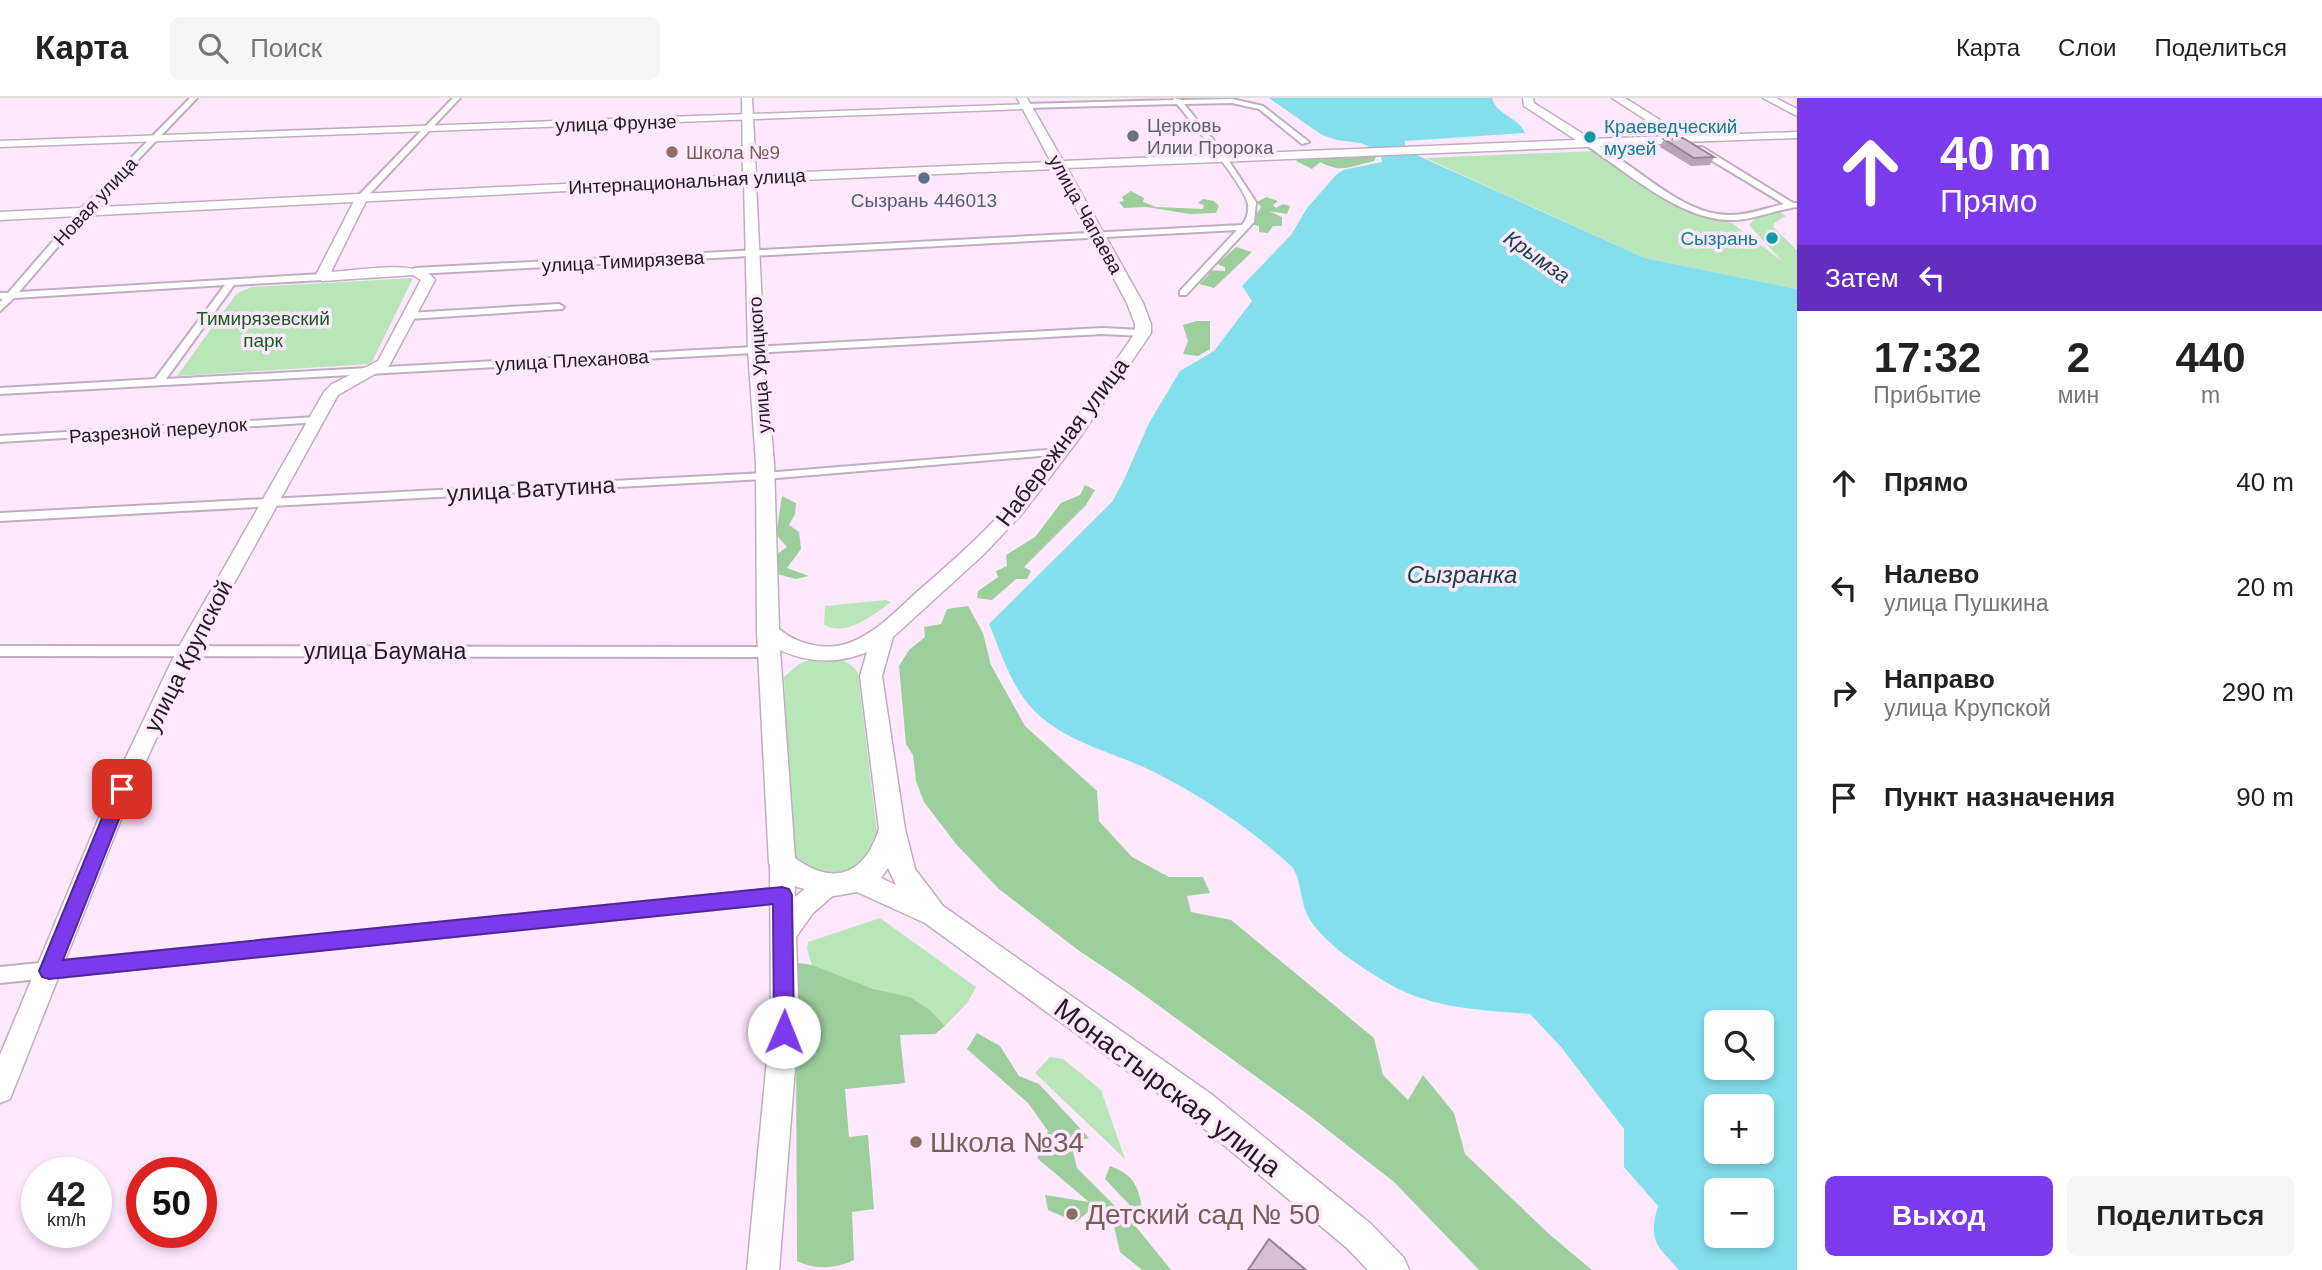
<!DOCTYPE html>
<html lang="ru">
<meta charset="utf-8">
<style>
:root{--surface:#fff;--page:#f6f6f6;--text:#222;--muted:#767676;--line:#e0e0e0;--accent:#7c3aed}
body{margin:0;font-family:Helvetica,sans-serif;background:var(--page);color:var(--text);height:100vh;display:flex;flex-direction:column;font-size:26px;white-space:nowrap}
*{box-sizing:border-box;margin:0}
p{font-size:23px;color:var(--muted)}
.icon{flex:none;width:38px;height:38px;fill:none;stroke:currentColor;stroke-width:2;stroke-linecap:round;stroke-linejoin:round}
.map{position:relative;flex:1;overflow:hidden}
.sheet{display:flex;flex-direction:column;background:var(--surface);width:525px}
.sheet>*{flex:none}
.guide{background:#7c3aed;color:#fff;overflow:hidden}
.fabs{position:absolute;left:1704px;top:912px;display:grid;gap:14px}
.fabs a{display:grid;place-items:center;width:70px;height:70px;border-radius:10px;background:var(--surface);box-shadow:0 4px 10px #0003;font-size:35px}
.speed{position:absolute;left:21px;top:1059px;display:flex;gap:14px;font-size:35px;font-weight:700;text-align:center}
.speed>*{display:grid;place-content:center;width:91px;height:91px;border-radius:50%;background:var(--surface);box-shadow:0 4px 10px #0003;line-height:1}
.speed small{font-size:18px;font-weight:400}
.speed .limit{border:10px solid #d22;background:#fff;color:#111}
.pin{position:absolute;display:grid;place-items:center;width:60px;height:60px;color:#fff;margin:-30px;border-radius:14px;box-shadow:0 4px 10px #0006}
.me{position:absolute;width:77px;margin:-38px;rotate:1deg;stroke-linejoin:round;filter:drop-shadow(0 0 5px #0008)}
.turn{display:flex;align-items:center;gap:24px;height:147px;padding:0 28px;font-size:32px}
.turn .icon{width:91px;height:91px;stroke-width:2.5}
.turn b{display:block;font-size:49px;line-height:60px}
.then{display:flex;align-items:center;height:66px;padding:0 28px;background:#0003;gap:14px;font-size:26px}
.eta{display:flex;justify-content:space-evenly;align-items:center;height:119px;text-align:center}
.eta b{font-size:42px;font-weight:600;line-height:49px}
.action{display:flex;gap:14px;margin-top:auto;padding:14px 28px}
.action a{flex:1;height:80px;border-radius:10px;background:var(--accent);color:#fff;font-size:28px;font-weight:600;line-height:80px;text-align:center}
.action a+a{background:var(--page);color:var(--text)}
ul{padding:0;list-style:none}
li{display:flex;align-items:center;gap:21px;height:105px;padding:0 28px}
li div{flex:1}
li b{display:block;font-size:26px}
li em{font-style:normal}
header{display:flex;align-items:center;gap:42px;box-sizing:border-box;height:98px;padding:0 35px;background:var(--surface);border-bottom:2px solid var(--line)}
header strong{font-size:33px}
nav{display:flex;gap:38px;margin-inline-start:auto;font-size:24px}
.search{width:490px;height:63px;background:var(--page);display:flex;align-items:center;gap:18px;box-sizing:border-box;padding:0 24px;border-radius:10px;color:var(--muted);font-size:26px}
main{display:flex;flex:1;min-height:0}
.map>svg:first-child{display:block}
</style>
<header>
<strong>Карта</strong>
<div class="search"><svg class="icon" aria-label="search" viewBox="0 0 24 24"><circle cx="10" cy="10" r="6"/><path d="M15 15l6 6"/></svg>Поиск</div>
<nav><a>Карта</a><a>Слои</a><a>Поделиться</a></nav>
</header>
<main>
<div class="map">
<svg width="1797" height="1172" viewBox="0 0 1797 1172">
<rect width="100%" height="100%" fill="#fee8fe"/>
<g fill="#b9e6b8">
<polygon points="1596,53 1703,119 1732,125 1782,163 1749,127 1757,119 1777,112 1786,118 1774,125 1773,129 1797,152 1797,191 1645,160 1425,60"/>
<polygon points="413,180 371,266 177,278 237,195 252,189"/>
<path d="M886,502L891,504C873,517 847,539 824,527L825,508Z"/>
<path d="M816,560C832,560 848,559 858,575L878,742L860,772L827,781L792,760L784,579L799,566Z"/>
<polygon points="880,820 976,889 968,904 945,928 931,913 844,882 812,867 807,851 808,844"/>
<polygon points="1050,959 1063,961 1101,992 1125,1061 1035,975"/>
</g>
<g fill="#9ccf9b">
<path d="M1374,57L1376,59L1374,63C1350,68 1343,76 1320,64L1312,71L1296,63L1299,60Z"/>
<polygon points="1131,93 1144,100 1143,104 1156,109 1203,111 1204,107 1198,105 1203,101 1214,103 1219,108 1216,115 1190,116 1146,109 1124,110 1119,104 1124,103 1122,99"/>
<polygon points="1266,99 1278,103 1273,107 1276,110 1283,106 1290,108 1287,116 1269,113 1282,119 1282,128 1273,128 1268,135 1259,134 1259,128 1250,126 1261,109 1257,104"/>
<polygon points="1236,149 1252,154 1214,190 1199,186 1209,176 1209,172 1225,173 1225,169 1217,166"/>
<polygon points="1197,223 1210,223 1210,251 1198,258 1183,256 1188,243 1183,227"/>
<polygon points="1085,387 1095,392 1086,407 1024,469 1031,473 1027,481 1016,481 992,502 977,500 978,493 998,479 996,473 1007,468 1006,457 1035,439 1061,405 1080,397"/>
<polygon points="782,398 796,405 795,416 789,427 799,434 801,451 787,470 809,478 796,481 773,475 770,461 787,449 776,437"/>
<polygon points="968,508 983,535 991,567 1025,628 1097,693 1099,723 1132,759 1169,779 1203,779 1210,795 1187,798 1191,814 1231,822 1374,940 1383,977 1408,1002 1423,977 1454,1015 1465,1056 1549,1136 1592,1172 1479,1172 1394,1084 1306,1015 1129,886 1078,852 999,791 956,746 924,704 916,683 913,657 906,646 899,568 909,552 925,539 924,529 941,526 947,511"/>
<path d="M799,865L812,867L873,891L910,899L931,913L945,928L935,936L900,937L905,985L845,991L849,1039L868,1037L874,1111L852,1114L854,1162C835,1171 815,1172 797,1163L796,944L793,873Z"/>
<polygon points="977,935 1000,948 1019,978 1039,986 1089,1040 1071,1045 1077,1070 1137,1130 1171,1172 1142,1172 1120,1154 1112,1120 1088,1114 1076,1124 1048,1112 1045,1097 1089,1104 1037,1060 1048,1033 1028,1005 967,951"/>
<path d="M1110,1068C1138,1078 1140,1094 1143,1121L1105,1081Z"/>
</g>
<path fill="#84dfec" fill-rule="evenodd" d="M1269,0H1492C1496,17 1520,20 1525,35L1405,43V49L1412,55L1645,160L1797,191V1172H1679C1656,1147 1648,1142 1658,1108L1624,1069V1031L1561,949L1530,916C1482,912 1434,911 1391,887C1365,872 1320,844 1307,816C1300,802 1301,777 1290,767C1250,730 1203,699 1154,674C1110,652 1052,642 1023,599C1008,578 999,550 989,526L1112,404L1123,384L1149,325L1180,273L1214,253L1252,203L1242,188L1291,137L1307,110L1336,77L1343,72L1382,64L1380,54L1361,45L1337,42L1322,37ZM1717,924H1762V970H1717ZM1717,1008H1762V1054H1717ZM1717,1092H1762V1138H1717Z"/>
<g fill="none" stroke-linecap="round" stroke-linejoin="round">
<defs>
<g id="street">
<polygon points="190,0 197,0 86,116 19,194 322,176 326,179 322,182 234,187 166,281 1102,230 1143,232 1148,235 1143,238 1102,236 0,296 0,290 155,281 225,187 14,200 0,213 0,204 3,201 0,201 0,195 8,195 80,112"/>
<polygon points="453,0 460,0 365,101 359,101 359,97"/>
<path d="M1173,0L1181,2L1232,1L1263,8L1309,44L1302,46L1259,11L1232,5L1184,6L1223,54L1256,104L1254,124L1186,197H1180V193L1237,132L415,176L411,173L415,170L1242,127C1247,121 1249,114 1248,106C1246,90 1191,23 1177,6L1026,10L1023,8L1026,6L1174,2Z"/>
<path d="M1589,43C1634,63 1679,118 1731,117C1749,117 1766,110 1784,106L1696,53V49H1702L1793,105H1797V109C1774,112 1751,123 1728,122C1680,121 1625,73 1586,47L1585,45Z"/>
<polygon points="559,206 564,209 562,211 409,221 404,218 409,215"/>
<polygon points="316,319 321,322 320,324 0,344 0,338"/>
<polygon points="1060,351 1066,354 1064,356 765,381 0,423 0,415 765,375"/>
<polygon points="0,548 770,549 777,554 770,559 0,558"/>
<polygon points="782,790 788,792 790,797 788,802 782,804 0,885 0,869"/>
</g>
<g id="secondary">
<polygon points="1763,0 1776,0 1797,11 1797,18"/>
<polygon points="1030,6 1030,10 1026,11 0,49 0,43"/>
<polygon points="1797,34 1797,40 1684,44 1679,41 1684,38"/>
<path d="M362,95L368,99L331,174C356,173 421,160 435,182L389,268L338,297L196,554L133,691L10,1001L0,1005V957L111,691L176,554L324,294L332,286L378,263L421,182L413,177L322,183L315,179L356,99Z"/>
<path d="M782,755L791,758L794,765L795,799C808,789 819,775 836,781L839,788L836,795L813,815L796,839L799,919L779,1172H747L771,919L770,765L773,758Z"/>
</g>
<path id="primary" d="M742,0H752L756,76L1051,64L1017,0H1027L1063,63L1576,42L1524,8L1523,0H1533L1534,5L1591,41L1671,38L1612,0H1625L1690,41L1684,45L1067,70L1143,205L1151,226V235L1078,342L1021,417L983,457L893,539L882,578L905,731L915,771L943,808L1211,996L1371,1126L1404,1160L1409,1172H1368L1347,1150L1189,1018L925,825L857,794L834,798L797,789L773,773L769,765L757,534L756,365L748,252L744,84L0,122V114L743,77ZM1055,71L1127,205L1135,226V235C1094,294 1054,356 1006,410C978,441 948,467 917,494C896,513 876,535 849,545C826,553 798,547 779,531L774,365L764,252L756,84ZM780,552C808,565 838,566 867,554L860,578L879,731C865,776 834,789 795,760ZM888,770L896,787L881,780Z"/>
</defs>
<use href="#street" stroke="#c1adc1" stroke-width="4"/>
<use href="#secondary" stroke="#c1adc1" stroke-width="3"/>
<use href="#primary" stroke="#c1adc1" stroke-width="3"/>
<use href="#street" fill="#fff" fill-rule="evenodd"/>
<use href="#secondary" fill="#fff" fill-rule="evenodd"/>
<use href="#primary" fill="#fff" fill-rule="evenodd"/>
</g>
<polygon fill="#b7a5b7" points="1664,41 1714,59 1710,67 1691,68 1660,49"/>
<g fill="#d5c0d5" stroke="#958695" stroke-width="2">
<polygon points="1683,40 1714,59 1694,60 1664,41"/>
<polygon points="1269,1141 1306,1172 1248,1172"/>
</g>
<polygon fill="#7c3aed" stroke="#51269a" stroke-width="2" points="122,684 129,686 131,691 63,862 782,789 789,791 792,797 794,934 791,941 784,943 777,941 774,934 773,806 49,881 42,879 39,873 114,691 116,686"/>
<circle fill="#6b7280" stroke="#fee8fe" stroke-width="2.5" cx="1133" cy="38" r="7"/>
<g fill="#0f9aa8" stroke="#fee8fe" stroke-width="2.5">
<circle cx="1590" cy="39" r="7"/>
<circle cx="1772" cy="140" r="7"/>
</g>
<g fill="#8d6e63" stroke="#fee8fe" stroke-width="2.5">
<circle cx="672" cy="54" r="7"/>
<circle cx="916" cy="1044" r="7"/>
<circle cx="1072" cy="1116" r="7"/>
</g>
<circle fill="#5c6f8a" stroke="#fee8fe" stroke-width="2.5" cx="924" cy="80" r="7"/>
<g text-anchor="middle" stroke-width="7" stroke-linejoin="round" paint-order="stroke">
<g font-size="19" fill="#221b22" stroke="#fee8fe">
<text transform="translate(616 25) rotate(-2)" y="7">улица Фрунзе</text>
<text transform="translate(687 83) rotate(-3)" y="7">Интернациональная улица</text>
<text transform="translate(95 103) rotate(-47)" y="7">Новая улица</text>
<text transform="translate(1086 116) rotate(61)" y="7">улица Чапаева</text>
<text transform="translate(623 163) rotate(-3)" y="7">улица Тимирязева</text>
<text transform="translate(572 262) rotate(-3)" y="7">улица Плеханова</text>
<text transform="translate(759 267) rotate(-94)" y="7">улица Урицкого</text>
<text transform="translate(158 332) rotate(-4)" y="7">Разрезной переулок</text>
</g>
<g font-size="19" fill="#5b616d" stroke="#fee8fe" text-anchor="start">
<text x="1147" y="34">Церковь<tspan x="1147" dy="22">Илии Пророка</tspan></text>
</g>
<g font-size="19" fill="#0d838f" stroke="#fee8fe" text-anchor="start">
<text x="1604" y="35">Краеведческий<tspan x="1604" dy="22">музей</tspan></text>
<text x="1758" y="147" text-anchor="end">Сызрань</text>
</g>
<g font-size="19" fill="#785e54" stroke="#fee8fe" text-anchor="start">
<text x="686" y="61">Школа №9</text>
</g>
<g font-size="19" fill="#4e5e75" stroke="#fee8fe">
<text x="924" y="109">Сызрань 446013</text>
</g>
<g font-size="19" fill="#175d1c" stroke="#fee8fe">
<text x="263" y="227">Тимирязевский<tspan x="263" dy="22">парк</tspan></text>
</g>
<g font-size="21" font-style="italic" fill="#184348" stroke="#fee8fe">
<text transform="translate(1537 159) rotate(35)" y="7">Крымза</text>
</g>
<g font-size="23" fill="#221b22" stroke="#fee8fe">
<text transform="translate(1062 344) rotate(-53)" y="8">Набережная улица</text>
<text transform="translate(531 391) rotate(-3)" y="8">улица Ватутина</text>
<text x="385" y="561">улица Баумана</text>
<text transform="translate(188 558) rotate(-63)" y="8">улица Крупской</text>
</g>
<g font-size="24" font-style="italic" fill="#184348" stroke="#fee8fe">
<text x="1462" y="485">Сызранка</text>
</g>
<g font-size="28" fill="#221b22" stroke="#fee8fe">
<text transform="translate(1168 989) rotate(37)" y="10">Монастырская улица</text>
</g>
<g font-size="28" fill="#785e54" stroke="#fee8fe" text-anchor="start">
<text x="930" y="1054">Школа №34</text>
<text x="1086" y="1126">Детский сад № 50</text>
</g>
</g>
</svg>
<div class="fabs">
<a><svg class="icon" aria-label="search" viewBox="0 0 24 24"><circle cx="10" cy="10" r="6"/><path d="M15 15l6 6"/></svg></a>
<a>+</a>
<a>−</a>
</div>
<div class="speed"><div>42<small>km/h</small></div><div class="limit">50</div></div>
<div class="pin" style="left:122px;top:691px;background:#d93025"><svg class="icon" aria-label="arrive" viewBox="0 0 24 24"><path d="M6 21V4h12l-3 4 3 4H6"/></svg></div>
<svg class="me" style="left:784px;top:934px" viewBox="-20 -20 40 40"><circle r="19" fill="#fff"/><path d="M0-13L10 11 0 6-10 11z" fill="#7c3aed"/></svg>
</div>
<section class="sheet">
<div class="guide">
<div class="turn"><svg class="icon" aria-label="ahead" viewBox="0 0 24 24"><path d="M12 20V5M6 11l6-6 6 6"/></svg><div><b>40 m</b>Прямо</div></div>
<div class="then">Затем<svg class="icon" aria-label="left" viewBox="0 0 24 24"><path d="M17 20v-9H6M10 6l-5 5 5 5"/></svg></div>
</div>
<div class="eta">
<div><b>17:32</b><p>Прибытие</p></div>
<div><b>2</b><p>мин</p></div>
<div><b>440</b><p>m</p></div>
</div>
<ul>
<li><svg class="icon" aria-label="ahead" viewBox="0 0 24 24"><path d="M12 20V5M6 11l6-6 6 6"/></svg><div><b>Прямо</b></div><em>40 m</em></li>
<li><svg class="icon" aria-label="left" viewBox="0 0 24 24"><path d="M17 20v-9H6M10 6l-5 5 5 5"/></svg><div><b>Налево</b><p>улица Пушкина</p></div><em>20 m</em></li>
<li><svg class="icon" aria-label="right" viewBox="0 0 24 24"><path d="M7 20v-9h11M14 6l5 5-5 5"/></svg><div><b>Направо</b><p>улица Крупской</p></div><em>290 m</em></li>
<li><svg class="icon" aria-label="arrive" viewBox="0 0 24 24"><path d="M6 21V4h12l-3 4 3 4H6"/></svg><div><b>Пункт назначения</b></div><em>90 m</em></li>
</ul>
<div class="action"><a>Выход</a><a>Поделиться</a></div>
</section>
</main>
